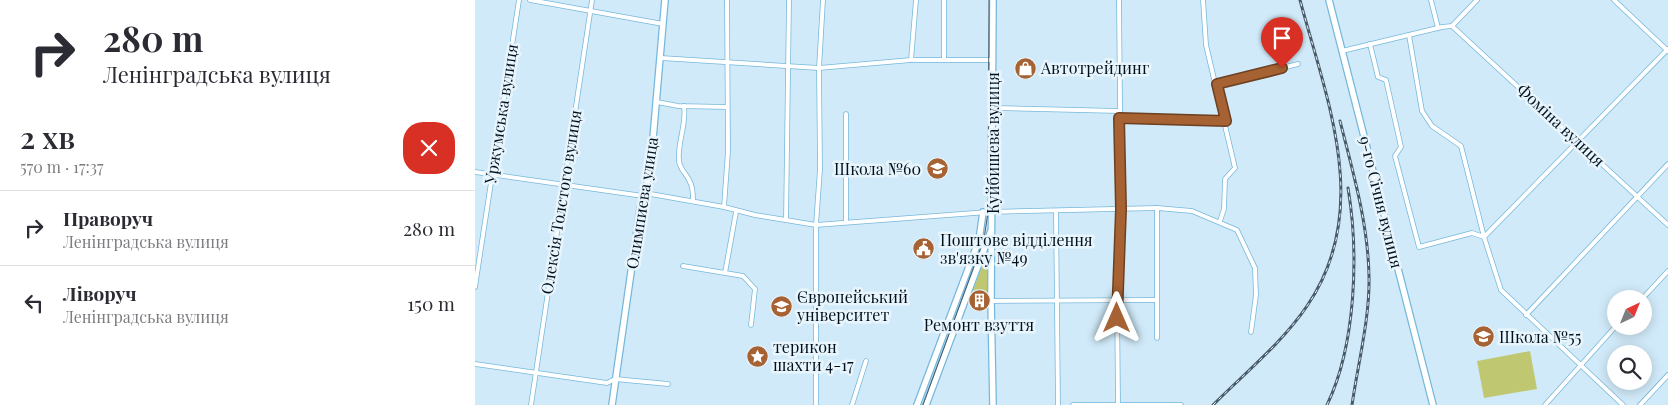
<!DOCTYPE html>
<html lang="uk">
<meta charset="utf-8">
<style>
:root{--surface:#fff;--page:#f2f2f3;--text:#2b2b33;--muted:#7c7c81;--line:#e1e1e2}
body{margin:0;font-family:"Playfair Display",serif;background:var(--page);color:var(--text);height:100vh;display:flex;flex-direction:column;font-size:19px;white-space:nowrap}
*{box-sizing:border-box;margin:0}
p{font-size:16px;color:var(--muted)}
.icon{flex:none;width:28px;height:28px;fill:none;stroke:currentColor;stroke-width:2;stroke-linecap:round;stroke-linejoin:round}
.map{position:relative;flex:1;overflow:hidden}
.panel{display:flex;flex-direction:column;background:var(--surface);width:475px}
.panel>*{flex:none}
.banner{background:#fff;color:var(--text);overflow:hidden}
.needle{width:32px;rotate:43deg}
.controls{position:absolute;left:1132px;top:290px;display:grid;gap:10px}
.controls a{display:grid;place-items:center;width:45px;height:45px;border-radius:50%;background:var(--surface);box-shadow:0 2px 12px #0003;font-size:25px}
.pin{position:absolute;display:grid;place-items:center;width:42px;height:42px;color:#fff;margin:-51px -21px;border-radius:50% 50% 50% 0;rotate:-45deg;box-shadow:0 0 5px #0007}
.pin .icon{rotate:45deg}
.me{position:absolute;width:55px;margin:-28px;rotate:0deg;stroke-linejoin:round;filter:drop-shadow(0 0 4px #0008)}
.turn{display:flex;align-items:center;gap:18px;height:105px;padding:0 20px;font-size:22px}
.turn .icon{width:65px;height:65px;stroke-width:2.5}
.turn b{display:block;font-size:35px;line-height:42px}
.round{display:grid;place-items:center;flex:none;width:52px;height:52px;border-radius:20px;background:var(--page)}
.head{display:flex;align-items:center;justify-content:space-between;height:85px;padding:0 20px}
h1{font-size:30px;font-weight:600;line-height:38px}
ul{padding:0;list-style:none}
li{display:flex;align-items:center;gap:15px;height:75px;padding:0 20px;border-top:1px solid var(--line)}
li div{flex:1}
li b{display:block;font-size:19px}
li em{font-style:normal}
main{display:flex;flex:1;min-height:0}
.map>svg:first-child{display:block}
</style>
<main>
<section class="panel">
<div class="banner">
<div class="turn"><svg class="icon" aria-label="right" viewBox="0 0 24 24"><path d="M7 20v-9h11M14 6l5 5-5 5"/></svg><div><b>280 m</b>Ленінградська вулиця</div></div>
</div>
<div class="head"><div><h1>2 хв</h1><p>570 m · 17:37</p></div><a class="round" style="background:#d93025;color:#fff"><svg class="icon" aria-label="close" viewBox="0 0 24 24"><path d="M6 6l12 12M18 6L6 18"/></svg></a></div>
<ul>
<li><svg class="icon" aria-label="right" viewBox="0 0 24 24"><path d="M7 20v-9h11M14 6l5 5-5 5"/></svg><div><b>Праворуч</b><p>Ленінградська вулиця</p></div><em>280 m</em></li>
<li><svg class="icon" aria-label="left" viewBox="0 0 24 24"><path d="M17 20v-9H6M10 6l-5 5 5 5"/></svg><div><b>Ліворуч</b><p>Ленінградська вулиця</p></div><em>150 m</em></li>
</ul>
</section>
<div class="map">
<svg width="1193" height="405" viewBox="0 0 1193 405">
<rect width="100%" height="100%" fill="#d1eaf9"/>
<g fill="#bfc870">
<polygon points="509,261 514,263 513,301 499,296 498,290"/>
<polygon points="1055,351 1062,389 1009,398 1002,361"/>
</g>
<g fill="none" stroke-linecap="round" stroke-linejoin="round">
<defs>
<g id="street">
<polyline points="55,0 188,24"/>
<polyline points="469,0 469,59"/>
<polyline points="728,0 731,45 760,168 750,179 749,209 745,221"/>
<polyline points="956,0 963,28"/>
<polyline points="1139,0 1193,51"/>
<polyline points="977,26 1193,225"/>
<polyline points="934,35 947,111 957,126 986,146 1009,237 1026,290 1148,405"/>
<polyline points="895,44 903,77 911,80 926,147 920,156 944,247 997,233 1009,237"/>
<polyline points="867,51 967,27 977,26 1002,0"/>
<polyline points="186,58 344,68 436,60 518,60"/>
<polyline points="436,60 441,0"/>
<polyline points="742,84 823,64"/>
<polyline points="182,102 203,106 252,107"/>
<path d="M209,106C212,125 202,142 204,161C205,170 212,174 215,182C218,187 218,195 218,201"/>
<polyline points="518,108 644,111"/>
<polyline points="644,118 751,121"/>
<polyline points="0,172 168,196"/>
<polyline points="170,193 249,207 280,215 341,225 513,212 682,208"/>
<polyline points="249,207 253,151 252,0"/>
<polyline points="581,211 583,405"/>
<polyline points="261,212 250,273 268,276 280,289 276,325"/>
<polyline points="311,220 314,0"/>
<polyline points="371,222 371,114"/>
<polyline points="1009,237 1193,49"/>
<polyline points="208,266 250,273"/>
<polyline points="0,287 44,0"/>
<polyline points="1167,299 1193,271"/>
<polyline points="516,301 681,300"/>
<polyline points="1051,315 1193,164"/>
<polyline points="682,338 682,208 717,211 762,230 780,268 781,295 776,332"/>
<polyline points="0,364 132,383 140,379 193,384"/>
<polyline points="643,403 642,299 646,209 644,0"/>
<polyline points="56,405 117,0"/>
<polyline points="341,405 341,225 345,169 344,68 348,0"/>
<polyline points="377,405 391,361"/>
<polyline points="598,405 706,405"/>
<polyline points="1070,405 1141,326"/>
<polyline points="1165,405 1193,375"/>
</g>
<g id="secondary">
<polyline points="854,0 958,405"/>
<polyline points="137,405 165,209 175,173 190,0"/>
<polyline points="442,405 504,240 508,212"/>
<polyline points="451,405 516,231"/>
<polyline points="518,405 516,301 518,0"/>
</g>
</defs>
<use href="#street" stroke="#76b8db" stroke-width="5.5"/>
<use href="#secondary" stroke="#76b8db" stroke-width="8"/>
<use href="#street" stroke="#fff" stroke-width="4"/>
<use href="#secondary" stroke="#fff" stroke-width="5.5"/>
<polyline stroke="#475b69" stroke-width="1" points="448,405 509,239 513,212 514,0"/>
<defs>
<g id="rail">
<path d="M865,121C878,172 893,223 894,276C895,318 883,363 877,405"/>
<path d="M738,405C770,373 807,343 832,306C898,210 852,101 825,0"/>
<path d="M852,405C881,345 884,253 873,188"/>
</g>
</defs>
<use href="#rail" stroke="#475b69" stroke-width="3"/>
<use href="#rail" stroke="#e8f5fd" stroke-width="1" stroke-dasharray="4" stroke-linecap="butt"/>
</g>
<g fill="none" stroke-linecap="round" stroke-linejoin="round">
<defs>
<polyline id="route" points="642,318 646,209 644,118 751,121 742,84 807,68"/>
</defs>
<use href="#route" stroke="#6c4020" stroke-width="12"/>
<use href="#route" stroke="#a66232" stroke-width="9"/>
</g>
<defs>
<symbol id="shop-disc" viewBox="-11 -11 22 22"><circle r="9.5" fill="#a66232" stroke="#e8f5fd"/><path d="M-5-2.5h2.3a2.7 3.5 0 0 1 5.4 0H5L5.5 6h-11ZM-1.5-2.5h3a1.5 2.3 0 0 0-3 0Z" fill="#fff"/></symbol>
<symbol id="school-disc" viewBox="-11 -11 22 22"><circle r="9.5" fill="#a66232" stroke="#e8f5fd"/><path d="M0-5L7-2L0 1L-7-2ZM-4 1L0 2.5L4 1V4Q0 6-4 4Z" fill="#fff"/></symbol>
<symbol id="civic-disc" viewBox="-11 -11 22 22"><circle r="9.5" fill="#a66232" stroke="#e8f5fd"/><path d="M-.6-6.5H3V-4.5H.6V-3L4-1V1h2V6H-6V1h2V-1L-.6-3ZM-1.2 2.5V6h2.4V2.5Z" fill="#fff"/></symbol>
<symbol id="building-disc" viewBox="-11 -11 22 22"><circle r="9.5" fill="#a66232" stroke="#e8f5fd"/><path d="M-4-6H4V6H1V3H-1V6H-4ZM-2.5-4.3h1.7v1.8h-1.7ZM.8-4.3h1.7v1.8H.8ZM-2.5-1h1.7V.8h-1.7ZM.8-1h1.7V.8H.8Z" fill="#fff"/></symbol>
<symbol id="university-disc" viewBox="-11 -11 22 22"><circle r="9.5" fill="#a66232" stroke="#e8f5fd"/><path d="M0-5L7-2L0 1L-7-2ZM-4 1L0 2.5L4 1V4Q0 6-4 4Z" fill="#fff"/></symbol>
<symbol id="sight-disc" viewBox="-11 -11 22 22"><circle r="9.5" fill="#a66232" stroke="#e8f5fd"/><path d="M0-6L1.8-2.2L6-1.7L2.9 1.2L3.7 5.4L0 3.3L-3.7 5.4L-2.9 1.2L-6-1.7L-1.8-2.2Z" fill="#fff"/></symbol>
</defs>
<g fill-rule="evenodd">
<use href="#shop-disc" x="538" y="56" width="25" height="25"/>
<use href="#school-disc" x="450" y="156" width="25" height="25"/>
<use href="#civic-disc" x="436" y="236" width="25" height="25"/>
<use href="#building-disc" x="492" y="288" width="25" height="25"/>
<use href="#university-disc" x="294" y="294" width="25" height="25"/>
<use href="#school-disc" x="996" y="324" width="25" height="25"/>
<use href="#sight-disc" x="270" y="344" width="25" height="25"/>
</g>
<g text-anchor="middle" stroke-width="5" stroke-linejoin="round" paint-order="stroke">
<g font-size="16" fill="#00111e" stroke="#e8f5fd" text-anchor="start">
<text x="566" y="74">Автотрейдинг</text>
<text x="446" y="175" text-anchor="end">Школа №60</text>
<text x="465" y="246">Поштове відділення<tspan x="465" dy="18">зв'язку №49</tspan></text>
<text x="322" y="303">Європейський<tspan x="322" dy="18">університет</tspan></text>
<text x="504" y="331" text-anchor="middle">Ремонт взуття</text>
<text x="1024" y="343">Школа №55</text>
<text x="298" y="353">терикон<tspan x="298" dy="18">шахти 4-17</tspan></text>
</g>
<g font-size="16" fill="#00111e" stroke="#e8f5fd">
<text transform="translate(26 114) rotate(-81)" y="6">Уржумська вулиця</text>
<text transform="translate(1086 125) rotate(43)" y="6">Фоміна вулиця</text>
<text transform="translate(518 143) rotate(-90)" y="6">Куйбишева вулиця</text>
<text transform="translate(86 202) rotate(-81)" y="6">Олексія Толстого вулиця</text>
<text transform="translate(906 202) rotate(76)" y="6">9-го Січня вулиця</text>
<text transform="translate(167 203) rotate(-81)" y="6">Олимпиева улица</text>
</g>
</g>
</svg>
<div class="controls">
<a><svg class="needle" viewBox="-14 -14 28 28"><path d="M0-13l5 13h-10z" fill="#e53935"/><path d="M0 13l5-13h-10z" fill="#7c7c81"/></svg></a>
<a><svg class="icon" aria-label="search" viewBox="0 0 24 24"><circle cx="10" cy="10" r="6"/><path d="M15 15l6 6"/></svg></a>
</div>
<div class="pin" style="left:807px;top:68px;background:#d93025"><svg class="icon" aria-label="arrive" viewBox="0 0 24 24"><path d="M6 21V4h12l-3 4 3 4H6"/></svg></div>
<svg class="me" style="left:642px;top:318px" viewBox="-20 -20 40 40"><path d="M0-17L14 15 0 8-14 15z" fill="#a66232" stroke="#fff" stroke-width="4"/></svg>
</div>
</main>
